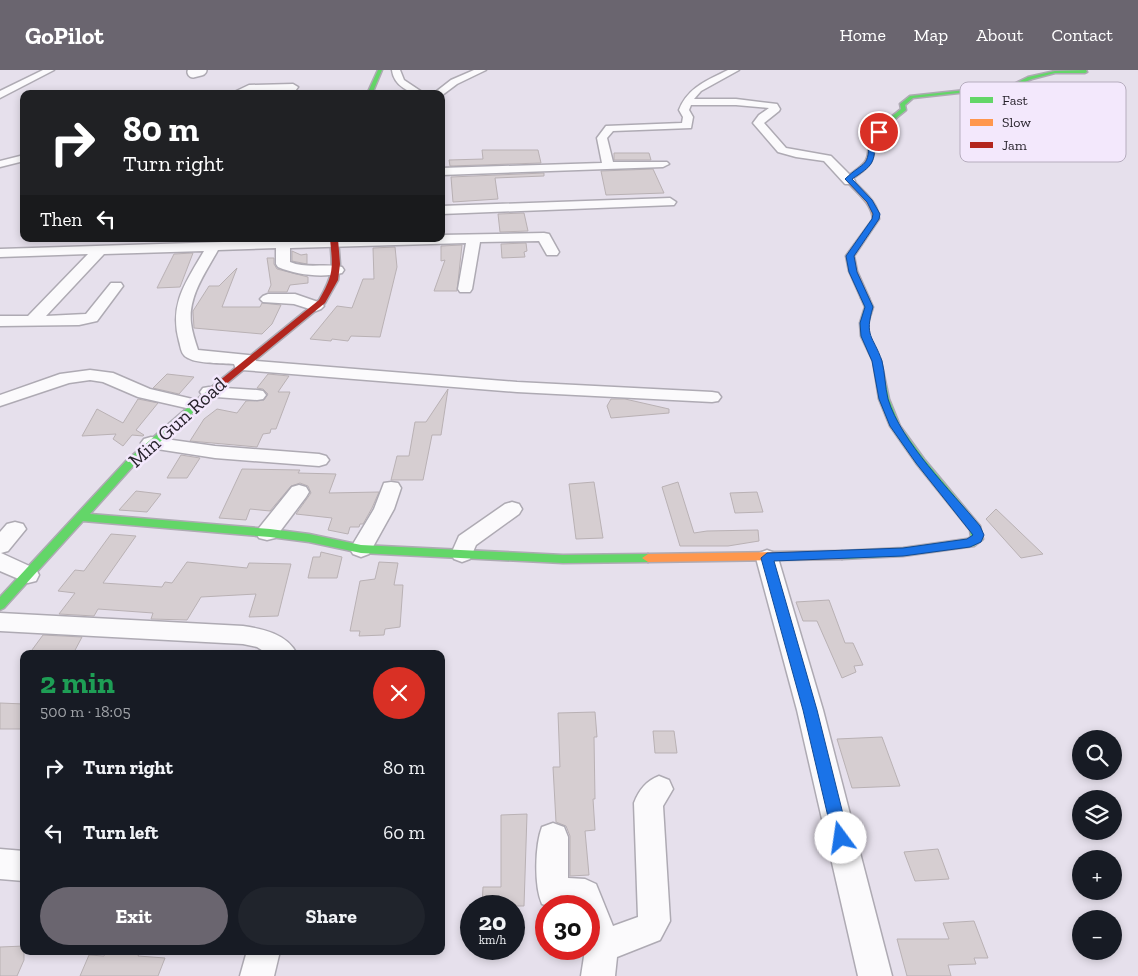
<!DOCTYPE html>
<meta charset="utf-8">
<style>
:root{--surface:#171b24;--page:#20242c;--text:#f1f3f6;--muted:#9ea1a6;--accent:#6a656f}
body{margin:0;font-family:"Zilla Slab",serif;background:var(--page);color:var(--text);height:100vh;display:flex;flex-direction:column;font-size:19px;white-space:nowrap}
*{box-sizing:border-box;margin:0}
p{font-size:16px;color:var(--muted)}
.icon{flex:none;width:28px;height:28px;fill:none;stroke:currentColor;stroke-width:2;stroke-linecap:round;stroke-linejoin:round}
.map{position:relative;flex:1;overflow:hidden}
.side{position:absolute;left:20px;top:580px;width:425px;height:305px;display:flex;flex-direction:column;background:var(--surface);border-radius:10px;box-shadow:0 2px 8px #0003}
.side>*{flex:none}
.banner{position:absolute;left:20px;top:20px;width:425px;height:152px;border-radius:10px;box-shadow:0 2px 8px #0003;background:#202124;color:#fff;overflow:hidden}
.buttons{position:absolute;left:1072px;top:660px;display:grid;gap:10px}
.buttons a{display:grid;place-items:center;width:50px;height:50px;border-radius:50%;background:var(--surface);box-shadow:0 2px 8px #0003;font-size:25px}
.speed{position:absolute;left:460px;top:825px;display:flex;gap:10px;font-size:25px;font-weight:700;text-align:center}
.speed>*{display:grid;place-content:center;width:65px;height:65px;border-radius:50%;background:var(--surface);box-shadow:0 2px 8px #0003;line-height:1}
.speed small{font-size:12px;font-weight:400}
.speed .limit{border:8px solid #d22;background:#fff;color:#111}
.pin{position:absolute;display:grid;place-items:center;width:42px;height:42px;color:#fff;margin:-21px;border:2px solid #fff;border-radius:50%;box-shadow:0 1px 5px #0007}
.me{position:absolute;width:55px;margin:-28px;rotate:346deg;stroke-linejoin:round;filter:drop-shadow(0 0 4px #0008)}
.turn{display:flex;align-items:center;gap:18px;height:105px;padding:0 20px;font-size:22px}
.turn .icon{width:65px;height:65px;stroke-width:2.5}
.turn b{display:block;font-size:35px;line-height:42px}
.then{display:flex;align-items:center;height:48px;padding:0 20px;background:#0003;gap:10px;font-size:19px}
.round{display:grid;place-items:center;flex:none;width:52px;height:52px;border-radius:26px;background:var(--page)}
.head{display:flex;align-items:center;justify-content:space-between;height:85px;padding:0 20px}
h1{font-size:30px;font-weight:800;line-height:38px;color:#1e9e55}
.button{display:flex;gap:10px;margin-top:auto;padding:10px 20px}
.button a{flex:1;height:58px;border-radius:30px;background:var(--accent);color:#fff;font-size:20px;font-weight:800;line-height:58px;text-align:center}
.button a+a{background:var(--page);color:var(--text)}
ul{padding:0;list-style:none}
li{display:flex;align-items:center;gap:15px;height:65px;padding:0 20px}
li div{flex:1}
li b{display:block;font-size:19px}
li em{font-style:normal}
header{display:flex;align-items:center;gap:30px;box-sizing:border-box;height:70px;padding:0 25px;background:var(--accent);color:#fff}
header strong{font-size:24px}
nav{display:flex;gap:28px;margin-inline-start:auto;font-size:18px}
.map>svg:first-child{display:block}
</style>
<header>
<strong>GoPilot</strong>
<nav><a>Home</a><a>Map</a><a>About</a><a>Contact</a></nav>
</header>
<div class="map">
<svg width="1138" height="906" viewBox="0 0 1138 906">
<rect width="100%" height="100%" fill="#e6e0ec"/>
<g fill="#d6ced1" stroke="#b9b1b4">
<polygon points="482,80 538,80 541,93 450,96 449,90 483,89"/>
<polygon points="614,83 649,83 651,90 614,90"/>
<polygon points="653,99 664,123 606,125 601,101"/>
<polygon points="544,103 544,106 495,108 498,129 453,132 451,107"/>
<polygon points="524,143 528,161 500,162 498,144"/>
<polygon points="526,173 527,181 524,182 525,187 502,188 501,174"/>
<polygon points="462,175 457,221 434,221 445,190 441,191 441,176"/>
<polygon points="395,177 397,197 380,267 351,266 348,271 332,269 331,271 310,269 337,236 352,238 363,209 374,209 373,178"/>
<polygon points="292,181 301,185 307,184 307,194 292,191"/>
<polygon points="193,183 180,217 157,218 174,184"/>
<polygon points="267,188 274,188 274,194 277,199 308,207 308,213 290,215 287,222 268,222 271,215"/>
<polygon points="237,198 222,237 260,237 262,233 281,235 272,254 262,264 194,258 193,241 209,216 219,216"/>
<polygon points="167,304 194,307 179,324 153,318"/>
<polygon points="268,304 289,306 278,322 290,322 276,359 271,359 270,363 263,364 257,377 190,371 204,349 217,339 237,343 246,331 264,330 268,324 263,319 257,318"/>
<polygon points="448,319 441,365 432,365 423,410 391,410 397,386 409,386 415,352 426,352"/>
<polygon points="138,329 158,333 136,360 144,365 143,366 132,365 123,376 113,369 116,364 82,366 97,339 123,353"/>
<polygon points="611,329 625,329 669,339 669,343 611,348 607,336"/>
<polygon points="181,385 200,388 187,408 167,408"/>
<polygon points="242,399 300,400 298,403 336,404 329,423 379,422 372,438 363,454 360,454 359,457 350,457 348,464 328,460 332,448 296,444 311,423 308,416 300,413 291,416 270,441 250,439 246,450 219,448"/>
<polygon points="594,412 603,468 576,469 569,414"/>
<polygon points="678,412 694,463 707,461 758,460 759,471 728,476 680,476 662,417"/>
<polygon points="136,421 161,424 147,442 119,440"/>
<polygon points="757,422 763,442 735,443 730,423"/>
<polygon points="996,439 1043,484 1021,488 986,449"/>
<polygon points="111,464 136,466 103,513 162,517 165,512 172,513 187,492 247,498 249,493 291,494 278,546 249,547 256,524 201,527 187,550 151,549 153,543 98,539 94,546 59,544 75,523 58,521 75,500 84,501"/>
<polygon points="321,482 342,487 337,508 308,508 313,487 320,487"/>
<polygon points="379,492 398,493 394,515 403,515 400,557 385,559 384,565 359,566 360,561 350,561 360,511 375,509"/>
<polygon points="829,530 845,573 853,573 863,595 854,596 856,602 842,608 817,551 803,551 796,532"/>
<polygon points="43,565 82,567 73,584 29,584"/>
<polygon points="0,633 24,634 24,659 0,659"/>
<polygon points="595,642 597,667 594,667 595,729 593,729 595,760 585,761 589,805 570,806 570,766 566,756 556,752 553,697 560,697 558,643"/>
<polygon points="653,661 674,661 677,683 655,683"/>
<polygon points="882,667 900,716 852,718 837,669"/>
<polygon points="527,744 524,836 482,836 483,817 501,817 501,745"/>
<polygon points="938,779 949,809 915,811 904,782"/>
<polygon points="974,851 988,888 974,888 976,894 948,895 951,906 907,906 897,869 949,869 943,853"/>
<polygon points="24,876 24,890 17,906 0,906 0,877"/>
<polygon points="106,881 140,881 138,886 165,888 158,906 80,906 89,885 104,886"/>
</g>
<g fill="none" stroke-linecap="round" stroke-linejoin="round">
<defs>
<polyline id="lane" points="193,2 201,0"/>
<g id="street">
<polygon points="43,0 54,0 0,28 0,21"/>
<path d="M392,0H400L404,10L425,24C410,24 394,16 392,0Z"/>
<polygon points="474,0 486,0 457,14 441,26 441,24 433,24 451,10"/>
<path d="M728,0H739L701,21L694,29H736L777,34L780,39L779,41L764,53L786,78L831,86L853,108L855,111L853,114H845L824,91L796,87L778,82L753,53L759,45L769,38L736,35H691L689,40L693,47L691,58L613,61L607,68L613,92H667L669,94L663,97L441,105V98L602,93L597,68L606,56L682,53L683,47L679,40C688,17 708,10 728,0Z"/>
<polygon points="293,14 298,17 293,24 283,24 286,20 250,21 244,24 230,24 249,15"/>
<polygon points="24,85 24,91 0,97 0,91"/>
<polygon points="670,128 676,132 674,135 441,144 441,136"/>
<path d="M544,163L549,164L559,182L557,185H547L539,171L480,172L472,219L470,222H460L458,219L466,173L290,178V192C307,199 325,193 342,197L344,200L342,203C322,208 297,205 278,197L276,194V178L218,180C206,202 188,226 191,253C192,262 195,271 198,280L248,285L254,286L256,291L517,312L712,322L718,323L721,327L718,331L712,332L517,322L242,300L236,299L234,294C222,293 198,294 188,288C181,285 181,278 179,271C169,234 186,212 204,181L104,184L46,246L86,244L111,213H121L123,216L97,251L79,255L0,256V246H28L88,184L0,187V179L316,169H441V165Z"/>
<polygon points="268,224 295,224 321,233 324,236 321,239 316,241 294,234 263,232 260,229 263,226"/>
<polygon points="90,300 113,303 150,319 201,331 204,335 201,339 195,340 138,327 103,312 90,310 69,313 0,336 0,325 60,304"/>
<polygon points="209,317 257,320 263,321 266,325 263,329 257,330 203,326 200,322 203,318"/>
<polygon points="151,367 215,376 319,384 326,386 329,390 326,394 319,396 215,388 144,377 141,373 144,369"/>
<polygon points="391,412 398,413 401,418 394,439 369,484 361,487 353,484 350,479 374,439 384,413"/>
<polygon points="299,415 306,417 309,422 306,427 275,468 267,470 259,468 256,463 259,458 292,417"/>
<polygon points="512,432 519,434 522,439 519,444 476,475 470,489 462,492 454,489 451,484 459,466 505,434"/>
<polygon points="15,452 23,454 26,459 8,481 1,483 36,499 39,505 36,511 28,513 0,501 0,462 7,454"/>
<polygon points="767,480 775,483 778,488 823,640 892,906 858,906 797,640 756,488 759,483"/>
<path d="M0,543L243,556C263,559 287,564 297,584H268L257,577L243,574L0,561Z"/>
<path d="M659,706L669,710L673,719L663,736L670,851L660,870L617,887L615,906H581L585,880L589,879V836H548L542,834C534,816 535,775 542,757L553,753L564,757L568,767V808L585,809L596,814L613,856L638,847L634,733C639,720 646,711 659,706Z"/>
<polygon points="0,779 24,781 24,811 0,809"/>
<polygon points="247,881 280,881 274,906 240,906"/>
</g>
<g id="fast">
<polygon points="378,0 382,0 372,24 367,24"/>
<polygon points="1086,0 1087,2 1085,3 1055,3 1032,9 1013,17 913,28 905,35 906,40 890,53 885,52 901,39 900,34 910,26 1012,15 1028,7 1055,1"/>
<polygon points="862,226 868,226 873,237 868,253 869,266 881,291 889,329 900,356 924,389 980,456 983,469 974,476 903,486 842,489 836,485 842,481 903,478 967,469 971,467 970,460 916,393 890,356 879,329 873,291 861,266 860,253 865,237 861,228"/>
<polygon points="211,319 216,322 214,324 134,395 90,444 270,459 309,464 361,475 563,485 648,484 654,488 648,492 563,493 361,483 309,472 270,467 83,451 4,538 0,540 0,527 126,391 208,320"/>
</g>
<g id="slow">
<path d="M886,51L891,52L875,68C875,92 871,96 852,109C863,122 878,131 879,149L854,186L857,201L869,228L865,230L861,228L849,201L846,186L873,149C871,131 855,122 845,109C864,92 869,97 869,68Z"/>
<polygon points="842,481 848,485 842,489 648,492 642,488 648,484"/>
</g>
<path id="jam" d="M330,169H338L340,194L338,210L325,233L214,324H208V320L319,230C334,204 333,198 330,169Z"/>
</defs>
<use href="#lane" stroke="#aeaab3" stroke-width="14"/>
<use href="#street" stroke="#aeaab3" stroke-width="3"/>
<use href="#fast" stroke="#aeaab3" stroke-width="3"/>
<use href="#slow" stroke="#aeaab3" stroke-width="3"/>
<use href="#jam" stroke="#aeaab3" stroke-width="3"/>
<use href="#lane" stroke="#fbfafc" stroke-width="11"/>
<use href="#street" fill="#fbfafc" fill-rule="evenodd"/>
<use href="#fast" fill="#63d668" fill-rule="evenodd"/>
<use href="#slow" fill="#ff974d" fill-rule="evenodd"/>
<use href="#jam" fill="#b3261e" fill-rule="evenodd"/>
</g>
<path fill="#1a73e8" stroke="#114b97" d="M877,60L881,62L875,68C875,94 873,95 852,109L872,130L880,144L879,149L854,186L857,202L873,237C864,267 873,265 882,291C885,303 885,317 888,329C901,372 951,421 980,456L984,465L981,472L970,477L903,486L774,491L817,640L849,768L846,773L841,775L835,773L833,768L803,640L761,488L767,483L903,478L967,469L973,465L916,393L890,356L879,329L872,291L861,266L860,253L865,237L849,202L846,186L872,149L873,144L867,132L845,109C865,90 869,99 869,68Z"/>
<g text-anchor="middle" stroke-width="5" stroke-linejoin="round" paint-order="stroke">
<g font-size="20" fill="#28232c" stroke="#f3e8fc">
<text transform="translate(177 352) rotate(-42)" y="7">Min Gun Road</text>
</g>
</g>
<rect x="960" y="12" width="166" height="80" rx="8" fill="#f3e8fc" stroke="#b6adbe" stroke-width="1"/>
<rect x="970" y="27" width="23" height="6" fill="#63d668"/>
<rect x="970" y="49" width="23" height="7" fill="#ff974d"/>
<rect x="970" y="72" width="23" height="6" fill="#b3261e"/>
<g font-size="14" fill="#28232c">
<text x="1002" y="35">Fast</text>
<text x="1002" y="57">Slow</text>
<text x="1002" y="80">Jam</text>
</g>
</svg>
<div class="buttons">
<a><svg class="icon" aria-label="search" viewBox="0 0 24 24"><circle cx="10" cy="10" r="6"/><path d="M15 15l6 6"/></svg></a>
<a><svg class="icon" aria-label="layers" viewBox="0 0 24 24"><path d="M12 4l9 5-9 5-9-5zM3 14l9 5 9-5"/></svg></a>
<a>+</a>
<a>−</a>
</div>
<div class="speed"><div>20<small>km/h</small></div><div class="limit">30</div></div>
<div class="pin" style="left:879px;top:62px;background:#d93025"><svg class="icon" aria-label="arrive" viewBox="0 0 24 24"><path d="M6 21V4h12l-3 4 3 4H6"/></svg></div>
<svg class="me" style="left:841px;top:768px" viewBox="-20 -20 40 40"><circle r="19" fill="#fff"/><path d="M0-13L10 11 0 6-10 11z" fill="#1a73e8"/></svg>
<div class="banner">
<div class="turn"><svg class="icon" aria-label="right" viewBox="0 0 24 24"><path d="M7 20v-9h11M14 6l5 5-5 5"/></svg><div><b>80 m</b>Turn right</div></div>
<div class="then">Then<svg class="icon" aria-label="left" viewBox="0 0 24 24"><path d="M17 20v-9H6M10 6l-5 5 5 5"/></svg></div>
</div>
<section class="side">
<div class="head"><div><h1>2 min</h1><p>500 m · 18:05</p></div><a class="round" style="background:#d93025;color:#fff"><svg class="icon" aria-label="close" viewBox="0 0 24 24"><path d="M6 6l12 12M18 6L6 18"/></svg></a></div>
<ul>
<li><svg class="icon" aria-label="right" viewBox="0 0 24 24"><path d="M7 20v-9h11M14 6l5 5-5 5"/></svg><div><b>Turn right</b></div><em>80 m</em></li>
<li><svg class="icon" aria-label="left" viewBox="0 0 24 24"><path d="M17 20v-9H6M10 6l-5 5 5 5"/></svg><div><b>Turn left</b></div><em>60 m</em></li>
</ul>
<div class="button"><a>Exit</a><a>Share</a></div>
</section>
</div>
